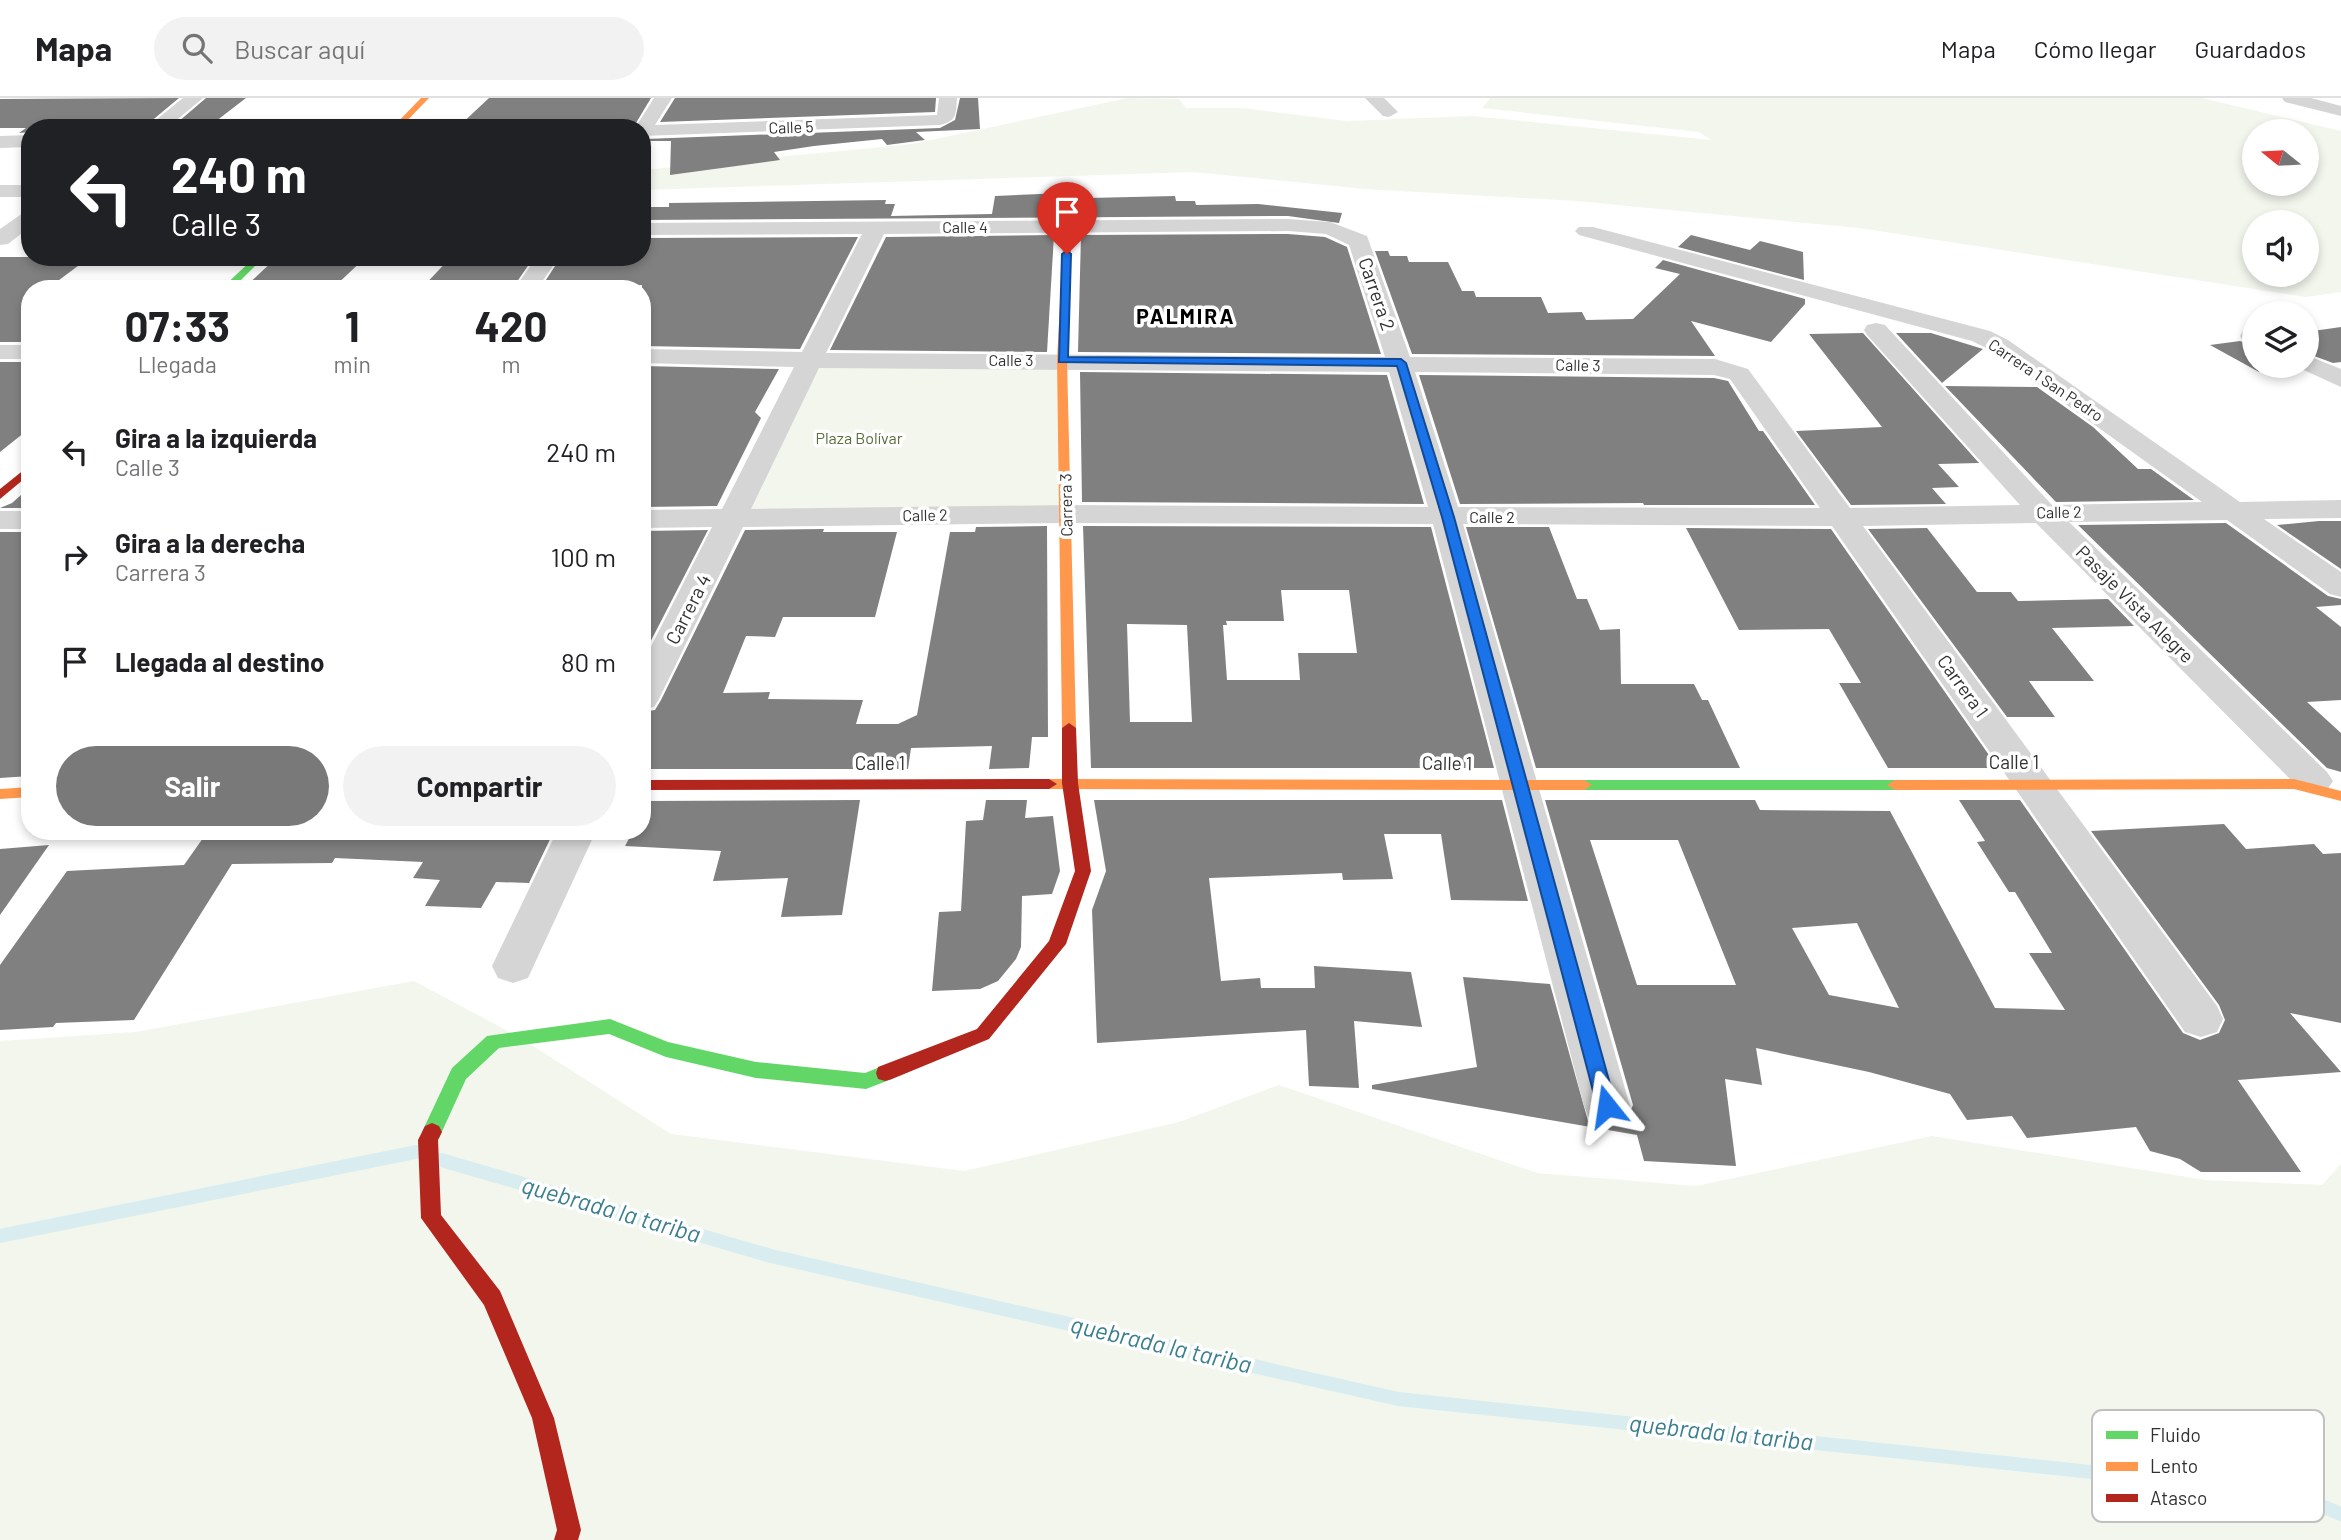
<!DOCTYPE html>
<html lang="es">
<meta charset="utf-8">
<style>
:root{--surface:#fff;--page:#f2f2f2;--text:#202124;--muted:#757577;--line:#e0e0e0;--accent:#797979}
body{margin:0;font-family:Barlow,sans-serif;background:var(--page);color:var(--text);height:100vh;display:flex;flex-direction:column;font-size:26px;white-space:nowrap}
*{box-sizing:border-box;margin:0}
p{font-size:23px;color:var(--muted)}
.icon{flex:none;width:38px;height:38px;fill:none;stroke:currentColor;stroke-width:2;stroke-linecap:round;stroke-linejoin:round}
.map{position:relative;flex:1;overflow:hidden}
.drawer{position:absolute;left:21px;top:182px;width:630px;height:560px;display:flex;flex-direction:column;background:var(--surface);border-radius:28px;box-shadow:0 4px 10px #0003}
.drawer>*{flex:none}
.banner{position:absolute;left:21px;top:21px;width:630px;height:147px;border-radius:28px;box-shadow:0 4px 10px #0003;background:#202124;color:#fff;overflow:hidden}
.needle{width:46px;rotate:288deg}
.tools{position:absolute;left:2242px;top:21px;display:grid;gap:14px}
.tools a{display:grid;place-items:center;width:77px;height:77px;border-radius:50%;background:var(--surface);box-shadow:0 4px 10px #0003;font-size:35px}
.pin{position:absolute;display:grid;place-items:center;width:60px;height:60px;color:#fff;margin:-72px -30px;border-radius:50% 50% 50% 0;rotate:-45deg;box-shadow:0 0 7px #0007}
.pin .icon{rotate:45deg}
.me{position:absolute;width:77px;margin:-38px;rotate:345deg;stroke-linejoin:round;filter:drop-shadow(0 0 5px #0008)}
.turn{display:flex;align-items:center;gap:24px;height:147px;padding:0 35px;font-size:32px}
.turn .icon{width:91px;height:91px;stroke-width:2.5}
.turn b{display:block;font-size:49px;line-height:60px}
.eta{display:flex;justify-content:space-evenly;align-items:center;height:119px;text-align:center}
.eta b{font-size:42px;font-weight:700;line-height:49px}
.action{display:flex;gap:14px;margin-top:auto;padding:14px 35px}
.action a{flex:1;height:80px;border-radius:42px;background:var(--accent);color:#fff;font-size:28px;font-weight:700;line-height:80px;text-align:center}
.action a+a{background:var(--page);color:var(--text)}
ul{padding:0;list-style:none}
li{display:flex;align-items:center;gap:21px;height:105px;padding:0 35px}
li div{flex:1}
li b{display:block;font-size:26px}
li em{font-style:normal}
header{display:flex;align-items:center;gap:42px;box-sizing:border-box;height:98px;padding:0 35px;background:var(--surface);border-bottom:2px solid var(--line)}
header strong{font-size:33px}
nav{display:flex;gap:38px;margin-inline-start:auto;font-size:24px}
.search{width:490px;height:63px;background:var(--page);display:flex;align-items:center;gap:18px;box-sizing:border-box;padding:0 24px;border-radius:38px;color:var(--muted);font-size:26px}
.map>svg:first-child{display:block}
</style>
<header>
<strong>Mapa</strong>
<div class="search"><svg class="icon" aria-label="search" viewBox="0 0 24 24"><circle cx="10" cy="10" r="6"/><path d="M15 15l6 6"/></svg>Buscar aquí</div>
<nav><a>Mapa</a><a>Cómo llegar</a><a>Guardados</a></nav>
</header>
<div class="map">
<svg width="2341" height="1442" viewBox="0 0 2341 1442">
<rect width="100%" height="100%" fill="#fff"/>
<g fill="#f3f6ed" fill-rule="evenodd">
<path d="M1128,0L1179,1L1186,10H1243L1347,23L1473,18L1711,42L1699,34L1482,10L1490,0H2202L2341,33V194L2306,199L1859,130L1576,103L1365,91L1194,74L642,92V72L912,46ZM2254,33H2306V86H2254ZM2254,124H2306V177H2254Z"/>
<polygon points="808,262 1062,262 1066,416 733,420"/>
<polygon points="414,883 519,939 671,1036 964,1073 1179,1024 1279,987 1537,1075 1696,1088 1932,1038 2206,1082 2322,1087 2341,1066 2341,1442 0,1442 0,943 136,934"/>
</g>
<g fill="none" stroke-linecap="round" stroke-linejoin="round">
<g stroke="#d9edf1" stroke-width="14">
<polyline points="441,1062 771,1158 1398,1301 2291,1395 2341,1416"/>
<polyline points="0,1138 416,1054"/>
</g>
</g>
<g fill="#808080" fill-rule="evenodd">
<polygon points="179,0 143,30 30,30 30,34 19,35 26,30 0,30 0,1"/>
<polygon points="206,0 246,0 207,30 171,30"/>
<polygon points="489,0 651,0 633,30 457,30"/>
<polygon points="675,0 936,0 935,14 660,24"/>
<polygon points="960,0 978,0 980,31 916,34 925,42 887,47 882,41 814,48 774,54 780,62 670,77 671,43 643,43 645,41 940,30 955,22"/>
<polygon points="1088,94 1088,100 1175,98 1176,103 1195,103 1196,107 1258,106 1342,115 1339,125 1288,118 642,122 642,109 669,109 669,105 886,102 885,106 895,106 891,118 992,116 995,98"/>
<polygon points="1288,136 1325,139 1347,149 1381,256 1078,254 1081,137"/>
<polygon points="1054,137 1047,254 830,252 886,139"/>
<polygon points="1691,137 1750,152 1760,143 1803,154 1804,182 1678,149"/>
<polygon points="858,139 800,251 642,248 642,187 540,191 561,159 642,159 642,140"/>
<polygon points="1375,153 1388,153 1390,158 1407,158 1409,164 1448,164 1462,193 1474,193 1476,199 1541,199 1548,215 1582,214 1586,222 1633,221 1680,176 1655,170 1663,162 1805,201 1805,206 1771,244 1691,223 1715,258 1412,256"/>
<polygon points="0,159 90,159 47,191 30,191 30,244 0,244"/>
<polygon points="277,159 366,159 334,189 243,191"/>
<polygon points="451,159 534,159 512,191 421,191"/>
<polygon points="2341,229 2341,264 2333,265 2306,255 2306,234"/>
<polygon points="1863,235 1979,365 1938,366 1959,389 1932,390 1946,406 1851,407 1796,333 1882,329 1809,236"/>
<polygon points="1896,235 1931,235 1983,251 1942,285"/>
<polygon points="2240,243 2254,248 2254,268 2295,270 2259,274 2210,247"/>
<polygon points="0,264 30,264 30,330 0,354"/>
<polygon points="642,268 779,271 755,314 761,320 717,408 642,409"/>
<polygon points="1080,274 1387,277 1424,406 1082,404"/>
<polygon points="1419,277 1714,280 1728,283 1759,333 1763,333 1815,407 1644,407 1643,405 1460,406"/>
<polygon points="1945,288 2037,289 2093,329 2138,371 2151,371 2194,402 2056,404"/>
<polygon points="30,389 30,410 0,410 12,405"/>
<polygon points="2319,423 2341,423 2341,471 2277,427"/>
<polygon points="2226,425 2328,498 2341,501 2341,507 2316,509 2341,529 2341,602 2307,604 2341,635 2341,674 2327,670 2078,427"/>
<polygon points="1047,428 1048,639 1032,639 1029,670 989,671 992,648 911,650 908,671 642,671 642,614 655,612 661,602 745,432 824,431 823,434 897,434 875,519 783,519 775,539 746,538 723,595 770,594 768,601 863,602 856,626 898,626 917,617 950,434 975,434 976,429"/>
<path d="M1083,428L1431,429L1494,670H1091ZM1281,492H1349L1357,555H1298L1300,582H1227L1223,527H1227L1226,523H1284ZM1127,526L1187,527L1192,624H1130Z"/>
<polygon points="1466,429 1549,429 1577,501 1587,501 1600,532 1620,531 1621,586 1694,586 1702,602 1708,602 1740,670 1536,670"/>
<polygon points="1686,430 1831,431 1998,670 1888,670 1839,585 1861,585 1829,531 1739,532"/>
<polygon points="1927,430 1977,494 2011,494 2018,503 2108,501 2134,528 2052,530 2094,583 2029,583 2055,619 2007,619 1868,431"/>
<polygon points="708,432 642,560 642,433"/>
<polygon points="0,434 30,434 30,678 0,680"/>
<polygon points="860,702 842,817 781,819 788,780 713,783 721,753 625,748 633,733 642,733 642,703"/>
<polygon points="986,702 1027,702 1025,720 1053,718 1060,773 1052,796 1022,798 1021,849 1016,861 998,883 980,891 932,893 939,814 961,813 966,723 983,722"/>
<polygon points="1094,702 1502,702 1528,803 1451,802 1441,736 1384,736 1393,781 1343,782 1342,775 1209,780 1221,883 1260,880 1261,890 1315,890 1314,868 1411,874 1422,929 1354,923 1359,990 1309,988 1306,932 1097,945 1092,812 1106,773"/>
<path d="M1545,702H1755L1760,712L1890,713L1995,910L2065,912L2029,855H2052L2015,794H2009L1977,744L1985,743L1959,702H2020L2183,935L2200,942L2219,935L2225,922L2219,907L2091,733L2224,726L2246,751L2314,746L2323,756L2341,755V925L2290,915L2341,974L2238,982L2301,1074H2201L2180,1061L2150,1053L2136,1029L2027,1040L2012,1018L1967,1022L1950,996L1869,974L1756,950L1762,987L1725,981L1736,1068L1644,1063L1637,1037L1372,991V987L1477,969L1463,879L1550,886L1588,1023L1606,1030L1626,1023L1633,1007ZM1590,742H1678L1736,887H1637ZM1857,825L1868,848L1899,910L1829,897L1792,830Z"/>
<polygon points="208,733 554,733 529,785 496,784 481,810 425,808 440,782 413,780 423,764 335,760 332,765 232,766 134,922 56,925 53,929 0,932 0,867 67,773 184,767"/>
<polygon points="49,747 0,817 0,751"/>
</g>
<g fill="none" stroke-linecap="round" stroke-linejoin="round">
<g fill="#d5d5d5" fill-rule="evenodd">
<polygon points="183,0 203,0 167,30 146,30"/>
<path d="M654,0H672L655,27L937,17L939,0H957C956,16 957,23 940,27L642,38V30H635Z"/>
<polygon points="1365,0 1384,0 1398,14 1389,19 1383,18"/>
<polygon points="2282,0 2311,0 2341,8 2341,18 2285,4"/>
<polygon points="30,37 30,49 0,50 0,38"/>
<rect x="0" y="87" width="30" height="12"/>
<polygon points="30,113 30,129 8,146 0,147 0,131 23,115"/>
<path d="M1288,121L1330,124L1367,138L1410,259L1715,261L1748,271L1850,410L2020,407L1867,237L1864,232L1867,227L1876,225L1885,227L2052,407L2202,404L1990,252L1972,243L1579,137L1575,133L1579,129H1593L1990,233L2008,242L2240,404L2341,402V420L2264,421L2341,474V499L2330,496L2227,422L2069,424L2327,674L2333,683L2327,692L2314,696L2301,692L2036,425L1863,428L2217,908L2223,921L2217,934L2201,939L2185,934L1832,428L1463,426L1630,1008L1624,1022L1607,1028L1590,1022L1584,1008L1433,426L1066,425L743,429L659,601L654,609L642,612V566L712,429L642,430V412L722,411L794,269L642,265V251L802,254L862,136L642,137V125ZM1288,133L1326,136L1349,147L1385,259L826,255L884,136ZM819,270L1389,274L1428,409L1066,407L751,411ZM1415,274L1714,277L1730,281L1820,410L1458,409Z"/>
<polygon points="537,159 559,159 537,191 514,191"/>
<polygon points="2252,231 2254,231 2254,246 2243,243 2240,238 2243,233"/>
<rect x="0" y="247" width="30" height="14"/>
<polygon points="2306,257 2341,271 2341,289 2297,269 2306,268"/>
<rect x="0" y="413" width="30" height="18"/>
<polygon points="557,733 596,733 528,880 513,885 498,880 492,868"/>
</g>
<g fill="#63d668" fill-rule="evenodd">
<polygon points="255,159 264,159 232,191 221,191"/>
<polygon points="1584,682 1895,682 1903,687 1895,692 1584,692 1576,687"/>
<polygon points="610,921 668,944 756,964 865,975 885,967 892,969 894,975 892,981 866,991 756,980 666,959 609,936 499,950 466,981 439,1040 432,1043 425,1040 422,1034 452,970 487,938"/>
</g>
<g fill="#ff974d" fill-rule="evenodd">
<polygon points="421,0 429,0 400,30 392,30"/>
<polygon points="1068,126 1072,129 1067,262 1076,630 1069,635 1062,630 1057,262 1064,129"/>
<polygon points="1049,681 1584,682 1592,687 1584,692 1049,691 1041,686"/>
<polygon points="2294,681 2341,693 2341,703 2294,691 1895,692 1887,687 1895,682"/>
<polygon points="30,689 30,699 0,701 0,691"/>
</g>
<g fill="#b3261e" fill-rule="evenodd">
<polygon points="30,367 30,376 0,401 0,391"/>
<polygon points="1069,625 1076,630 1078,685 1091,773 1066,846 989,941 892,981 885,983 878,981 876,975 878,969 977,931 1049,843 1075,773 1062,685 1062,630"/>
<polygon points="1049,681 1057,686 1049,691 642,692 642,682"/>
<polygon points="432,1025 439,1028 442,1034 438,1042 441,1117 500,1193 554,1320 581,1432 578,1442 554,1442 557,1432 532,1320 484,1207 421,1120 418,1042 425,1028"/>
</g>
</g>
<polygon fill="#1a73e8" stroke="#114b97" stroke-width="2" points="1067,153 1071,156 1068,259 1401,261 1406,265 1454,419 1616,1008 1614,1014 1607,1016 1600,1014 1597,1008 1442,419 1397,268 1059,264 1062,156"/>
<g text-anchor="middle" stroke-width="7" stroke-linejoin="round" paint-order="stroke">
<g font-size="16" fill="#313131" stroke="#fff">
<text transform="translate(791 29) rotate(-2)" y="6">Calle 5</text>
<text x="965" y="135">Calle 4</text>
<text x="1011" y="268">Calle 3</text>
<text transform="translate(1578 267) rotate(1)" y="6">Calle 3</text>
<text transform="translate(2046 282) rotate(34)" y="6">Carrera 1 San Pedro</text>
<text transform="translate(1066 407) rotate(-91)" y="6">Carrera 3</text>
<text transform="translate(2059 414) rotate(-1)" y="6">Calle 2</text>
<text transform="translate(925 417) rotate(-1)" y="6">Calle 2</text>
<text x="1492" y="425">Calle 2</text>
</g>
<g font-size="16" fill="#5d6e3d" stroke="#fff">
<text x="859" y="346">Plaza Bolívar</text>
</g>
<g font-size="19" fill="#313131" stroke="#fff">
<text transform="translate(1377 196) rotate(71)" y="7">Carrera 2</text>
<text transform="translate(2135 506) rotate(45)" y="7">Pasaje Vista Alegre</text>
<text transform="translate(688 511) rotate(-63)" y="7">Carrera 4</text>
<text transform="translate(1963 588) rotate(54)" y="7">Carrera 1</text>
<text x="2014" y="671">Calle 1</text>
<text x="880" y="672">Calle 1</text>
<text transform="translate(1447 665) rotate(1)" y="7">Calle 1</text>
</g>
<g font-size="21" font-weight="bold" letter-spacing="2" fill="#000" stroke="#fff">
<text x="1186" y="226">PALMIRA</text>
</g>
<g font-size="24" font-style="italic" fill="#3b7e8e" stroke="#fff">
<text transform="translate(611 1112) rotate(16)" y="8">quebrada la tariba</text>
<text transform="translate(1161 1247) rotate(13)" y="8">quebrada la tariba</text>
<text transform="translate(1721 1335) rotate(6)" y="8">quebrada la tariba</text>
</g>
</g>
<rect x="2092" y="1312" width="232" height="112" rx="10" fill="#fff" stroke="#c1c1c1" stroke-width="2"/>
<rect x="2106" y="1333" width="32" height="8" fill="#63d668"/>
<rect x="2106" y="1364" width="32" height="9" fill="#ff974d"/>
<rect x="2106" y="1396" width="32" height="8" fill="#b3261e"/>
<g font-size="19" fill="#313131">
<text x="2150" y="1344">Fluido</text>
<text x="2150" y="1375">Lento</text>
<text x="2150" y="1407">Atasco</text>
</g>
</svg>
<div class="tools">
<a><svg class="needle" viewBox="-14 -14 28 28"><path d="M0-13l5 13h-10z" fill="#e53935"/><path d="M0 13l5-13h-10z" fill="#757577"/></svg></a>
<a><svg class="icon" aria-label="sound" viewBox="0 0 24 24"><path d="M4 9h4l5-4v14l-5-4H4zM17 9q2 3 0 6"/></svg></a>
<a><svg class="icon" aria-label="layers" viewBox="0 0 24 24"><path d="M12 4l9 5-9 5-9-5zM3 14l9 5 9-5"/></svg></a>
</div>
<div class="pin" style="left:1067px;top:156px;background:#d93025"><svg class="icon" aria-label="arrive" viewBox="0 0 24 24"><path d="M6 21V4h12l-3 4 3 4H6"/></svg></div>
<svg class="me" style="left:1607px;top:1008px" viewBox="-20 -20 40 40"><path d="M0-17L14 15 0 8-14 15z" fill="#1a73e8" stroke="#fff" stroke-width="4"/></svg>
<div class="banner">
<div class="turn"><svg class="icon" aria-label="left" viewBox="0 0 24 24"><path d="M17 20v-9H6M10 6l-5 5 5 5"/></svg><div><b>240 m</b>Calle 3</div></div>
</div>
<section class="drawer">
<div class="eta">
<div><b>07:33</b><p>Llegada</p></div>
<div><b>1</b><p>min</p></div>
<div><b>420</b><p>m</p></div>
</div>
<ul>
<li><svg class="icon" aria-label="left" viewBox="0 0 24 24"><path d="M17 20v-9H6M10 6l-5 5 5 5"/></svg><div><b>Gira a la izquierda</b><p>Calle 3</p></div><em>240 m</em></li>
<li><svg class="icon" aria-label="right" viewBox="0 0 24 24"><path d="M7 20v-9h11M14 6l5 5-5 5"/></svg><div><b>Gira a la derecha</b><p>Carrera 3</p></div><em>100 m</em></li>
<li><svg class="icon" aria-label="arrive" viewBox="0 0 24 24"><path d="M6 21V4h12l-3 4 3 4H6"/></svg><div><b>Llegada al destino</b></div><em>80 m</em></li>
</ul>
<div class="action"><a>Salir</a><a>Compartir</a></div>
</section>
</div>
